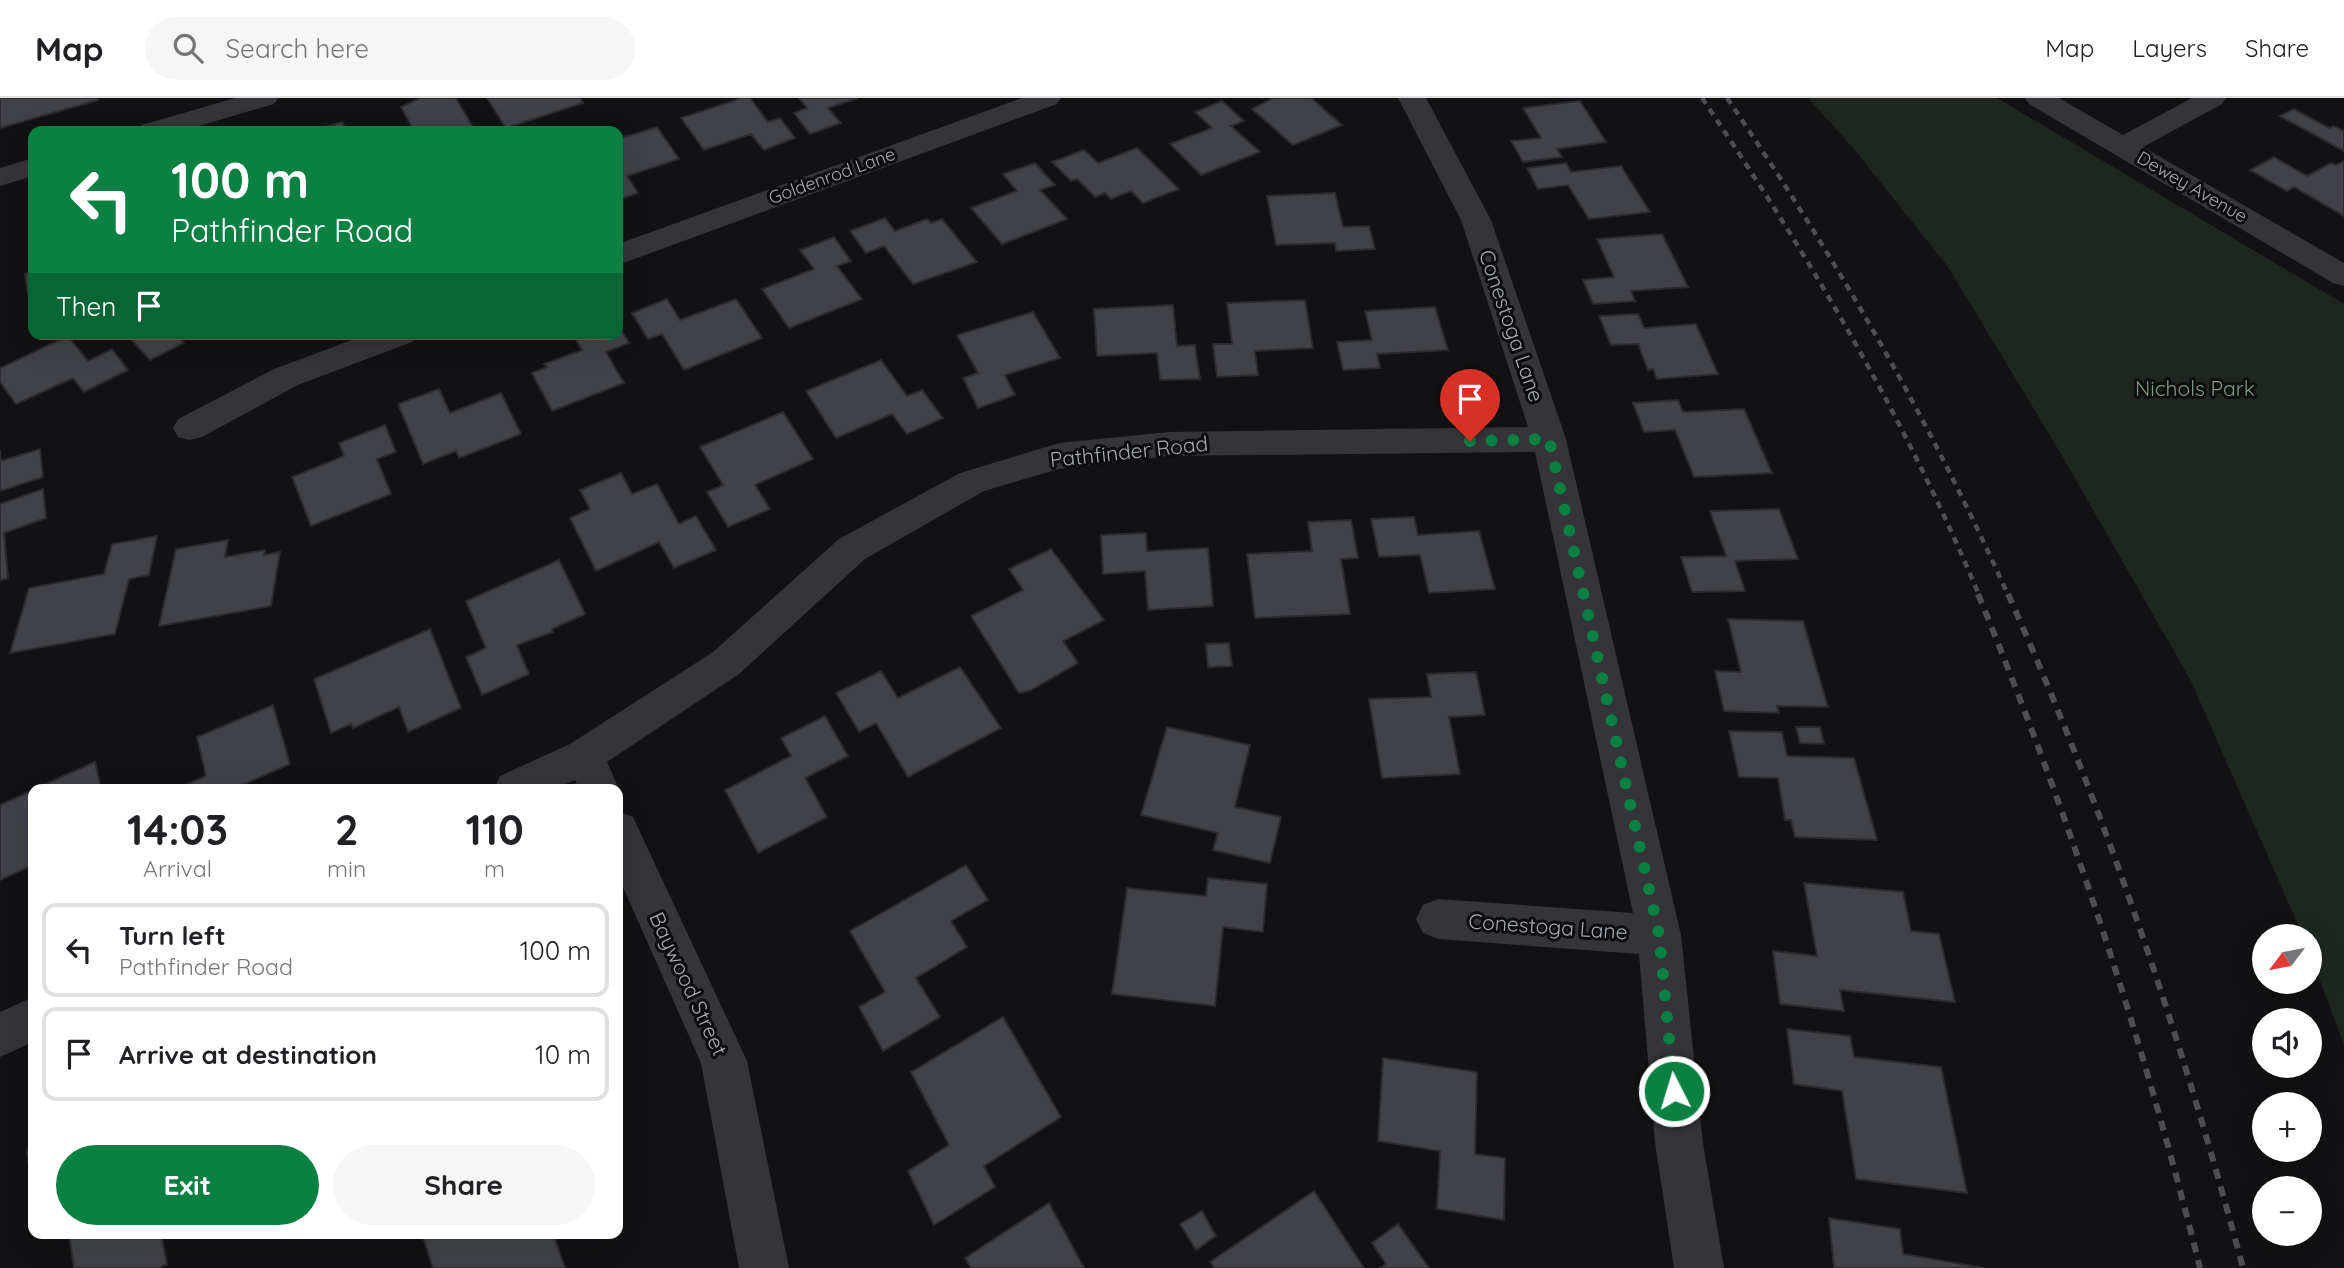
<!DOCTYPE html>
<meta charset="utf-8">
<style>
:root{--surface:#fff;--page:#f6f6f6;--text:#202124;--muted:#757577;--line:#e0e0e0;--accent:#0b8043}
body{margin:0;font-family:Quicksand,sans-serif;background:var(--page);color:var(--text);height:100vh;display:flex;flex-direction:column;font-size:26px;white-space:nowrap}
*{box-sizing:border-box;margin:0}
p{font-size:23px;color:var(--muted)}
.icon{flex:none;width:38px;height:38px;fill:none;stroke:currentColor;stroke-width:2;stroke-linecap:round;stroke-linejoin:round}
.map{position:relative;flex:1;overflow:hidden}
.sheet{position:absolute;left:28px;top:686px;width:595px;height:455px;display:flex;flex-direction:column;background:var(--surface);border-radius:14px;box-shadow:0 7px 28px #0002}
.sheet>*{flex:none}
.hud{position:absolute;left:28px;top:28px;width:595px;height:214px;border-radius:14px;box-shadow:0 7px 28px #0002;background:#0b8043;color:#fff;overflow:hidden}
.needle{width:46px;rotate:238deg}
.fabs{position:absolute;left:2252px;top:826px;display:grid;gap:14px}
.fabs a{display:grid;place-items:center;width:70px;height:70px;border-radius:50%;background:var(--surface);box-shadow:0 7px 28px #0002;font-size:35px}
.pin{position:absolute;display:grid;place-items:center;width:60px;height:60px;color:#fff;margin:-72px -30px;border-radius:50% 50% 50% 0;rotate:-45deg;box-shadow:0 0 7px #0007}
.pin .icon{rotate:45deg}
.me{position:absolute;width:77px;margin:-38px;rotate:355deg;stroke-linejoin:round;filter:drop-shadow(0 0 5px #0008)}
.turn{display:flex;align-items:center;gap:24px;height:147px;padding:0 28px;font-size:32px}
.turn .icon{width:91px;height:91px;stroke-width:2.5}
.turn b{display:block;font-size:49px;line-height:60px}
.then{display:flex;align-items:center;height:66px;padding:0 28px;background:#0003;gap:14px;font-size:26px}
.eta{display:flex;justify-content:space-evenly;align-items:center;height:119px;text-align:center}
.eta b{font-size:42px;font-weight:700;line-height:49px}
.action{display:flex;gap:14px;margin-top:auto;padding:14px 28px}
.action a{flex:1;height:80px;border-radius:42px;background:var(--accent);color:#fff;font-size:28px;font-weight:700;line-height:80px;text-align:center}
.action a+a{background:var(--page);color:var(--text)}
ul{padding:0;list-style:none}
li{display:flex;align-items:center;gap:21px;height:94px;margin:0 14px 10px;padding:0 14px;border:4px solid var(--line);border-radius:14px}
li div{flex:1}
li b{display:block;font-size:26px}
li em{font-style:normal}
header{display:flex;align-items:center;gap:42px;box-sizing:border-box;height:98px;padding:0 35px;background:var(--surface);border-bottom:2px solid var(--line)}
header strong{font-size:33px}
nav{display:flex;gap:38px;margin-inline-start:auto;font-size:24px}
.search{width:490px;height:63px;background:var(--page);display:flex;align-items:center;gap:18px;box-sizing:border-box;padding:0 24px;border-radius:38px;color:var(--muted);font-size:26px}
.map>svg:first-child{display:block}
</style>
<header>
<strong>Map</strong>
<div class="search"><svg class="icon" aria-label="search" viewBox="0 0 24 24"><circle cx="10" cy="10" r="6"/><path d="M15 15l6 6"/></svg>Search here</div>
<nav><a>Map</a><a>Layers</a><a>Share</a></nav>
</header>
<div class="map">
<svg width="2344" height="1170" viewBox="0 0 2344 1170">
<rect width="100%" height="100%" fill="#121214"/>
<polygon fill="#1f2620" points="1808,0 1997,0 2344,206 2344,947 2310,856 2310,838 2303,838 2190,581 2061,356 1948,169 1854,51"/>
<g fill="#414247" stroke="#2c2c30" stroke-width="2">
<polygon points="0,0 97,0 98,2 0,30"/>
<polygon points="421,0 456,0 475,33 414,33 401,9"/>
<polygon points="487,0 580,0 583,5 506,30"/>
<polygon points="742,0 750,0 768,24 780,20 795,40 764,52 751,36 704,52 681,20"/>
<polygon points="799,0 858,0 828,10 841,25 810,36 794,15 807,10"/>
<polygon points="1273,0 1311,0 1342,27 1293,47 1252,11"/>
<polygon points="1222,3 1244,23 1231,28 1260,54 1201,77 1170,46 1212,30 1195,14"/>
<polygon points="1580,3 1606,44 1557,51 1562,59 1523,64 1511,43 1541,40 1523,10"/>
<polygon points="2294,11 2329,30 2334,28 2344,33 2344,53 2280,18"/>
<polygon points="342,24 347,33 312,33"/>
<polygon points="657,29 679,61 627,78 638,95 618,102 618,41"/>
<polygon points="1137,50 1179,91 1143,105 1131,93 1111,101 1105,95 1095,99 1077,81 1071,83 1052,64 1084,52 1098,65"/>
<polygon points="2274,59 2307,78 2331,65 2336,67 2344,63 2344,118 2294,89 2287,93 2250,72"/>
<polygon points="1035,65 1055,87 1040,92 1067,121 1002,146 971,110 1017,93 1003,76"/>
<polygon points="1566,65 1571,74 1621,68 1650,114 1589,121 1568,87 1538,91 1527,70"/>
<polygon points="1335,95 1343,129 1369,128 1375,151 1336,153 1335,145 1276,147 1267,98"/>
<polygon points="885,120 895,133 927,121 931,125 942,121 977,164 913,186 884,148 866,155 850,133"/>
<polygon points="1662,136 1688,189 1631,193 1635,203 1593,206 1583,182 1614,179 1597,141"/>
<polygon points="834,139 851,163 837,168 862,201 789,230 762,191 814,171 800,152"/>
<polygon points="33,173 33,201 29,202 25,176"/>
<polygon points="667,201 680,222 736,201 762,240 684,272 662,236 648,241 632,215"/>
<polygon points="1305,202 1313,250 1255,253 1258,277 1217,279 1213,246 1232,246 1227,205"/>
<polygon points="1173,207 1177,248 1195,247 1200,281 1160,282 1157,255 1097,258 1094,211"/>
<polygon points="1435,209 1448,252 1377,256 1380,270 1343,272 1337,244 1372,242 1365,213"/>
<polygon points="1033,214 1060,260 1005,277 1015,297 978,310 963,280 978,275 957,237"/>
<polygon points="1638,216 1644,230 1696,226 1718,276 1657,281 1653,271 1648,272 1638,246 1611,247 1599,218"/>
<polygon points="618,226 629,245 606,254 624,285 552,313 532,275 547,269 544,266 582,252 573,237 618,236"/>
<polygon points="126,236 176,236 184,245 150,262"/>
<polygon points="68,238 88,263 112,251 128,272 84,294 73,280 16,306 0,284 0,270"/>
<polygon points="881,262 907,298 922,292 943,320 907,336 892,316 836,340 806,293"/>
<polygon points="439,291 450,315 501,295 521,336 459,360 456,353 423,366 398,306"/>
<polygon points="1678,302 1683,314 1744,311 1772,375 1694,379 1675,332 1644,334 1633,305"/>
<polygon points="783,314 813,361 755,387 770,411 728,429 707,394 723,387 700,349"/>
<polygon points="385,327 396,354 377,361 391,396 311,428 292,379 344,358 339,345"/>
<polygon points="40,351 43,379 0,393 0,352 1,363"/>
<polygon points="621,375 632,396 657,386 679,426 696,418 716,452 674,470 659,444 596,473 570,420 590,411 580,392"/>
<polygon points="43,391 46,420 4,435 8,480 0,483 0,406"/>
<polygon points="1779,411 1798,461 1735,463 1745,493 1692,494 1681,459 1726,458 1710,413"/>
<polygon points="1414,419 1418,437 1479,433 1495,491 1429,495 1420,457 1379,459 1371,421"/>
<polygon points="1351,422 1358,460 1341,461 1350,516 1255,520 1247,456 1312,453 1308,424"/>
<polygon points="1146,435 1147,453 1208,450 1213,508 1148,512 1145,473 1103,476 1101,437"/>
<polygon points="157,438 149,477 129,481 115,536 10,555 29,490 104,476 112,446"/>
<polygon points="228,442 225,459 265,452 264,457 280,454 271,508 159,528 176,451"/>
<polygon points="1051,451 1104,522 1063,543 1078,565 1031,592 1019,595 971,518 1023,492 1009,471"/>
<polygon points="559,462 585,516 552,531 553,534 517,547 529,576 482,597 466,559 486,550 466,503"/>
<polygon points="1728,521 1803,523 1828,609 1777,608 1779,615 1724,613 1715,573 1741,574"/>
<polygon points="430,531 461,610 408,634 399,609 353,630 351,626 331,635 314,581"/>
<polygon points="1229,545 1232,568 1208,569 1206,546"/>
<polygon points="960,569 1001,630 908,679 876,625 859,634 836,595 881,573 898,600"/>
<polygon points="1476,574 1485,617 1449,619 1460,676 1382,680 1369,601 1431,599 1427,576"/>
<polygon points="273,607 290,666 233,691 176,691 206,678 197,639"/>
<polygon points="825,618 848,658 805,680 827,719 758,755 725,692 791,658 781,640"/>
<polygon points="1167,629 1250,647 1235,709 1281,719 1270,765 1213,752 1218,735 1141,717"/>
<polygon points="1796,629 1820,629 1824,646 1800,645"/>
<polygon points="1729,633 1782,634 1787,658 1854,660 1877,742 1795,739 1791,722 1785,722 1778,680 1739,679"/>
<polygon points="95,664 101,691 34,691"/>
<polygon points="33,692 33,767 0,782 0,707"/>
<polygon points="966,767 988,802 951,823 967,849 916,880 940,919 883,953 859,909 885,894 850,833"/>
<polygon points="1208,780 1267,786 1263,834 1223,829 1215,908 1112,896 1127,790 1206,798"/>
<polygon points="1804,785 1903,794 1911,833 1939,836 1955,904 1840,892 1844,913 1780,906 1773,853 1817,858"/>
<polygon points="1003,919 1061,1019 984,1068 995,1089 934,1127 908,1073 949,1047 911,974"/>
<polygon points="1787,931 1850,938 1854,959 1941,969 1967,1095 1856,1081 1842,993 1794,986"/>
<polygon points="1383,960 1477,974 1475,1056 1505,1060 1504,1122 1437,1111 1440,1053 1378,1043"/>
<polygon points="33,1049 33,1096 27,1052"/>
<polygon points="1314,1093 1364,1170 1214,1170 1210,1164"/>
<polygon points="1049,1105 1084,1170 971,1170 965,1160"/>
<polygon points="1202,1113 1216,1138 1196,1152 1180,1126"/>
<polygon points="1829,1120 1900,1131 1903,1156 1984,1170 1834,1170"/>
<polygon points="1398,1126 1429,1170 1380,1170 1386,1166 1372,1145"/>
<polygon points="69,1136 171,1136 162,1141 167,1166 159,1170 74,1170"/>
<polygon points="429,1136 553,1136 565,1170 433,1170 423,1139"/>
</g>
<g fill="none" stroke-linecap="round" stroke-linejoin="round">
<g fill="#343439" fill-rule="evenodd">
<polygon points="235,0 278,0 274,6 181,33 138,33 142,27"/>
<polygon points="1022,0 1061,0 1057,6 618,167 618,146"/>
<polygon points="1398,0 1426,0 1491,122 1566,341 1681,837 1703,1045 1724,1170 1674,1170 1655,1045 1639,856 1438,841 1423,835 1416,821 1423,807 1438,801 1633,815 1535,354 1169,358 1059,371 984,393 865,461 739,576 607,664 619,691 618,694 618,691 579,691 575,682 554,691 494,691 500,678 570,646 713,554 839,441 960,375 1059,345 1169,334 1528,329 1461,122"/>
<polygon points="2025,0 2059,0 2123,37 2192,0 2226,0 2222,6 2143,49 2344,165 2344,188 2333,185 2029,6"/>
<polygon points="33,60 33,78 0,88 0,70"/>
<polygon points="368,236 417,236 412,244 298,287 202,339 190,342 178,339 173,330 178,321 274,271"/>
<polygon points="618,713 633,719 747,963 789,1170 739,1170 701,965 618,778"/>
<polygon points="33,899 33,944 0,959 0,914"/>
</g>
<g stroke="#4d4e53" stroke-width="4.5" stroke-dasharray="7 6" stroke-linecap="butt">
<path d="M1702,0C1811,161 1904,318 1979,497"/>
<path d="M1727,0C1836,160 1929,321 2008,497"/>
</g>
<g stroke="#4d4e53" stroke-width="6" stroke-dasharray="10 8" stroke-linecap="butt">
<path d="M1978,496C2068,714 2143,940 2200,1170"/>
<path d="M2008,496C2105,712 2182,941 2243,1170"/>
</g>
</g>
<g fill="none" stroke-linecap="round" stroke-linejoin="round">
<polyline stroke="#0b8043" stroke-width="12" stroke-dasharray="0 21.6" points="1470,343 1549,341 1659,836 1674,993"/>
</g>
<g text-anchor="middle" stroke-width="6" stroke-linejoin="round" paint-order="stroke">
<g font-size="18" fill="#a5a9b3" stroke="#0d0d0f">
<text transform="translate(832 78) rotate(-20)" y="6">Goldenrod Lane</text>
<text transform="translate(2192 89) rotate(30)" y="6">Dewey Avenue</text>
</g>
<g font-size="21" fill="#a5a9b3" stroke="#0d0d0f">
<text transform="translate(1511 228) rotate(71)" y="7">Conestoga Lane</text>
<text transform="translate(1129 354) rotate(-6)" y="7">Pathfinder Road</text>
<text transform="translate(1548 829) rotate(4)" y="7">Conestoga Lane</text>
<text transform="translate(688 886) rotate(65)" y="7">Baywood Street</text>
</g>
<g font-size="21" fill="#7d9d7e" stroke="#0d0d0f">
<text x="2195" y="298">Nichols Park</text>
</g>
</g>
</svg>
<div class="fabs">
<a><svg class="needle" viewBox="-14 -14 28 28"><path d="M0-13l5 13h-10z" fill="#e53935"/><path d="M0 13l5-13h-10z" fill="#757577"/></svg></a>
<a><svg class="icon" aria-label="sound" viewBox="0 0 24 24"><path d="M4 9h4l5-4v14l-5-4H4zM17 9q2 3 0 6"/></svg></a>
<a>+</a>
<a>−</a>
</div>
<div class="pin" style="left:1470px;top:343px;background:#d93025"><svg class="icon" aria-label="arrive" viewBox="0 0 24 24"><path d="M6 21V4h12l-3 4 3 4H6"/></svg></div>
<svg class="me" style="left:1674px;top:993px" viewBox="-20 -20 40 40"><circle r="17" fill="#0b8043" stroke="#fff" stroke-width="3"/><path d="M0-11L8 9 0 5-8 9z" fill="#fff"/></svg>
<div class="hud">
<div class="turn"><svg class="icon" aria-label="left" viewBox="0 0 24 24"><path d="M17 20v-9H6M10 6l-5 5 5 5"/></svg><div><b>100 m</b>Pathfinder Road</div></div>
<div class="then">Then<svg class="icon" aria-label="arrive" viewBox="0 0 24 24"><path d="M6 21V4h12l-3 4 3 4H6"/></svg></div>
</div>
<section class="sheet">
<div class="eta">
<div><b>14:03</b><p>Arrival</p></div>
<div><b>2</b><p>min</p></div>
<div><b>110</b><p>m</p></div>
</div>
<ul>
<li><svg class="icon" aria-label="left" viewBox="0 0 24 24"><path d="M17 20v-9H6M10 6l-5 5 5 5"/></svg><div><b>Turn left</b><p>Pathfinder Road</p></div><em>100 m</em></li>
<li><svg class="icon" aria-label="arrive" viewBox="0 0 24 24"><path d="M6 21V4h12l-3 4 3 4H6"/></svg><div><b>Arrive at destination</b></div><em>10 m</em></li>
</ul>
<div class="action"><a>Exit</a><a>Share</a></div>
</section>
</div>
